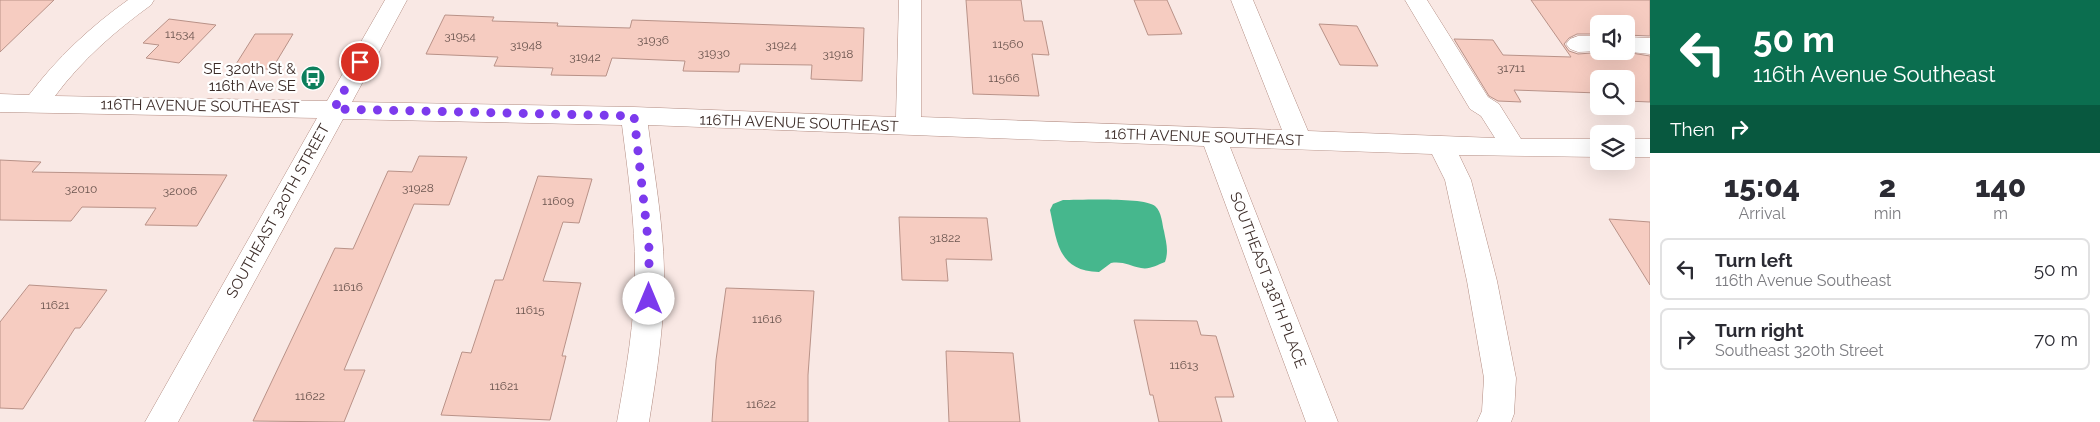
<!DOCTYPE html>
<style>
:root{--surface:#fff;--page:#f2f2f3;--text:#2b2b33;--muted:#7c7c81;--line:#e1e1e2}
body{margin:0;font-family:Raleway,sans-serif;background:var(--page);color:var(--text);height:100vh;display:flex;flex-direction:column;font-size:19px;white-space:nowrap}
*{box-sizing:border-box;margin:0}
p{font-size:16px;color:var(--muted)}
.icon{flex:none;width:28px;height:28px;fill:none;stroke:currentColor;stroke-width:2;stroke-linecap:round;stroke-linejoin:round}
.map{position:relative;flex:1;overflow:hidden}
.side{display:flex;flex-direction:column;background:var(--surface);width:450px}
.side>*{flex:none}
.top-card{background:#0b6e4f;color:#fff;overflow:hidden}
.buttons{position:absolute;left:1590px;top:15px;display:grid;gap:10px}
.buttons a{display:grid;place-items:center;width:45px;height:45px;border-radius:8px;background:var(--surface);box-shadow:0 5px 20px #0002;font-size:25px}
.pin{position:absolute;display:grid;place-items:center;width:42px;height:42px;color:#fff;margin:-21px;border:2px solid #fff;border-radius:50%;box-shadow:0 1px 5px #0007}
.me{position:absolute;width:55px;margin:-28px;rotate:0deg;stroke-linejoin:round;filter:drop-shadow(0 0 4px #0008)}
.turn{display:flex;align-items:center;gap:18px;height:105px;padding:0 20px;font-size:22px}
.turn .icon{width:65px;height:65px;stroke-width:2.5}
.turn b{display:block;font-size:35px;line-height:42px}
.then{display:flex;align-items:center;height:48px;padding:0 20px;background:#0003;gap:10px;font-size:19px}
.eta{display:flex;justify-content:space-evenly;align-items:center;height:85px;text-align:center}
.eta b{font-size:30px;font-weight:800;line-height:35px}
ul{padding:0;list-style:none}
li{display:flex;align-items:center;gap:15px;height:62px;margin:0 10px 8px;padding:0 10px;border:2px solid var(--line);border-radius:8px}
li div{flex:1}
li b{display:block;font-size:19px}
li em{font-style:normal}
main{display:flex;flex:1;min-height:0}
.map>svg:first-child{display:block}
</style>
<main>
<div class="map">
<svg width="1650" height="422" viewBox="0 0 1650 422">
<rect width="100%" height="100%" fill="#f9e8e4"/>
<path fill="#46b78d" d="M1063,200C1080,200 1144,197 1155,206C1162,212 1162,224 1164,231C1166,242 1169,251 1165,262C1157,265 1149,270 1141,268C1130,266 1123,261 1111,263L1099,272C1058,271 1057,242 1050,210L1053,204Z"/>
<g fill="#f6ccc1" stroke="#b99288">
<polygon points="0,0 54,0 0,52"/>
<polygon points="966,0 1021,0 1024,21 1042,21 1049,55 1032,54 1039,96 973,94"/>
<polygon points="1134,0 1167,0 1182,34 1148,35"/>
<polygon points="1531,0 1650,0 1650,36 1626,35 1626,24 1599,24 1599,34 1577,34 1569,38 1564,44 1569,51 1578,54 1619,51 1650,56 1650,102 1626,101 1626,79 1599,79 1599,95 1598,93 1514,90 1521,102 1498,101 1489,96 1454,39 1493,40 1503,55 1571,57"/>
<polygon points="445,15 494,17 492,21 558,23 557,26 630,28 632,20 864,28 862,81 811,79 812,65 740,64 739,72 683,71 685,61 612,58 606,76 551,75 553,68 494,66 498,57 426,54"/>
<polygon points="169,19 216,25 179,63 146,58 159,45 143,43"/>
<polygon points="1319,24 1357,26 1378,66 1340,65"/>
<polygon points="255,34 293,34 272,69 233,69"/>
<polygon points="419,156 467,157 449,205 414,204 344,370 365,370 344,422 253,421 335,248 353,249 388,171 412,172"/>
<polygon points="0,160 41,162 32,172 227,175 197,226 145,225 156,208 82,207 71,221 0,220"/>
<polygon points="538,176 592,179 579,223 563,222 543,281 581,283 562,356 566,356 550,420 441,415 462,352 471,353 495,280 503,280"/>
<polygon points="899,217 987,218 992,260 946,259 948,281 902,280"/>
<polygon points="1609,219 1650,222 1650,285"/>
<polygon points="29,285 107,290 80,328 75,328 23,409 0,408 0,322"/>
<polygon points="726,288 814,291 808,375 808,422 712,422 716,360"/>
<polygon points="1134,320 1197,321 1201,335 1216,336 1234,397 1215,397 1222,422 1159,422 1153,395 1150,395"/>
<polygon points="946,351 1013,353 1020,422 949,422"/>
</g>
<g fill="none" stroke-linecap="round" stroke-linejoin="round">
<defs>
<g id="minor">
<path d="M128,0H154L151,5C115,31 82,60 55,96L327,101L385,0H407L352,102L634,107L896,117L899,0H921V117L1282,130L1231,0H1253L1308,131L1495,138L1481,116L1470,109L1405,0H1427L1488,97L1499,104L1521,139H1599V157L1459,155L1471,180L1497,281L1516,378L1514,414L1511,422H1477L1482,411L1484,378L1467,281L1445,180L1432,154L1230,147L1338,422H1306L1204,146L648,125C654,173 663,221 664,270C665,321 657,372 649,422H617C626,372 635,321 635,270C635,221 628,173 622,125L343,119L178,422H145L317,118L0,112V94L29,95C57,58 90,27 128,0Z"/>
<polygon points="1578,36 1599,36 1600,51 1578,52 1570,49 1566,44 1570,39"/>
<polygon points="1626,37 1650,38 1650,54 1621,51 1626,51"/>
<rect x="1626" y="139" width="24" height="18"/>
</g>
</defs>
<use href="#minor" stroke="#b38d83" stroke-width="1"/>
<use href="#minor" fill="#fff" fill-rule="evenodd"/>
</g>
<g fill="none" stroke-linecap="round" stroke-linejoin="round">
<polyline stroke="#7c3aed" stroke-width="9" stroke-dasharray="0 16.2" points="360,62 334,109 634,116 649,248 649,299"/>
</g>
<defs>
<symbol id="bus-disc" viewBox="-11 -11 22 22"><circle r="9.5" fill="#0d7f5c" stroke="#fff"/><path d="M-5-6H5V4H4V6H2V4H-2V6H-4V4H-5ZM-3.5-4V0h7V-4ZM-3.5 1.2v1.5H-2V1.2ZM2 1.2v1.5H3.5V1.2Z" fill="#fff"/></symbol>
</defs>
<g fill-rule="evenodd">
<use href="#bus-disc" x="299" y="64" width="28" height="28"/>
</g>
<g text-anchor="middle" stroke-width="4.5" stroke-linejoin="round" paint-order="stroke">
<g font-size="12" fill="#6b554f">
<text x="180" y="38">11534</text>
<text x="460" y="40">31954</text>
<text x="653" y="44">31936</text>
<text x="1008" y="48">11560</text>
<text x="526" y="49">31948</text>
<text x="781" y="49">31924</text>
<text x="714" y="57">31930</text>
<text x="838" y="58">31918</text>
<text x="585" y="61">31942</text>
<text x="1511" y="72">31711</text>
<text x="1004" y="82">11566</text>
<text x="418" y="192">31928</text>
<text x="81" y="193">32010</text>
<text x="180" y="195">32006</text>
<text x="558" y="205">11609</text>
<text x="945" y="242">31822</text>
<text x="348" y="291">11616</text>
<text x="55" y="309">11621</text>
<text x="530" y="314">11615</text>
<text x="767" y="323">11616</text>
<text x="1184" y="369">11613</text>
<text x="504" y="390">11621</text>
<text x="310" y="400">11622</text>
<text x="761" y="408">11622</text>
</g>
<g font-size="15" fill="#3d2d29" stroke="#fff" text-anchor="end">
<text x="296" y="74">SE 320th St &amp;<tspan x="296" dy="17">116th Ave SE</tspan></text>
</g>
<g font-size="15" fill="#3d2d29" stroke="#fff">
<text transform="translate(200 106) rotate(1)" y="5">116TH AVENUE SOUTHEAST</text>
<text transform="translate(799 123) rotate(2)" y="5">116TH AVENUE SOUTHEAST</text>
<text transform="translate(1204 137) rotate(2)" y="5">116TH AVENUE SOUTHEAST</text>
<text transform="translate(278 211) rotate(-61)" y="5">SOUTHEAST 320TH STREET</text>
<text transform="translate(1268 280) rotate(69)" y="5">SOUTHEAST 318TH PLACE</text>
</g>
</g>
</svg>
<div class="buttons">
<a><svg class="icon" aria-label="sound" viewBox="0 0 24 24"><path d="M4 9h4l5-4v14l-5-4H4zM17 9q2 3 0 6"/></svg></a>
<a><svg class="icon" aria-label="search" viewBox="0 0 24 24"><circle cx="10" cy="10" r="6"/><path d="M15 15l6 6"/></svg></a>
<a><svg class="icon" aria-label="layers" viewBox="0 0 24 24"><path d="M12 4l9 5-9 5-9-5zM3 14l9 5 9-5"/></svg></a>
</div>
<div class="pin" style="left:360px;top:62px;background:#d93025"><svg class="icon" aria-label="arrive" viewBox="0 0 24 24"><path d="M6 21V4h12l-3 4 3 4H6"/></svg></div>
<svg class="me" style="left:649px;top:299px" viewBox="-20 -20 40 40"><circle r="19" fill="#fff"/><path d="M0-13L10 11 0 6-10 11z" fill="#7c3aed"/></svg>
</div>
<section class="side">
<div class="top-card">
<div class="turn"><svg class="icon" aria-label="left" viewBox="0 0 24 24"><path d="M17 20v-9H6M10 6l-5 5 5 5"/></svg><div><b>50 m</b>116th Avenue Southeast</div></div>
<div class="then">Then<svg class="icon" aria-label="right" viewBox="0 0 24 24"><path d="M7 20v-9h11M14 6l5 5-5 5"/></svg></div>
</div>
<div class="eta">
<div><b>15:04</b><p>Arrival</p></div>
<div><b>2</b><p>min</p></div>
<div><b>140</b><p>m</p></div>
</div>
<ul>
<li><svg class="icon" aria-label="left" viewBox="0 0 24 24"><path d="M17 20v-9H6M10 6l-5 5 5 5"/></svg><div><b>Turn left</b><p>116th Avenue Southeast</p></div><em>50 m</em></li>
<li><svg class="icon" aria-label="right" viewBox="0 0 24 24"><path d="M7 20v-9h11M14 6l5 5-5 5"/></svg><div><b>Turn right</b><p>Southeast 320th Street</p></div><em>70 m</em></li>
</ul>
</section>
</main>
